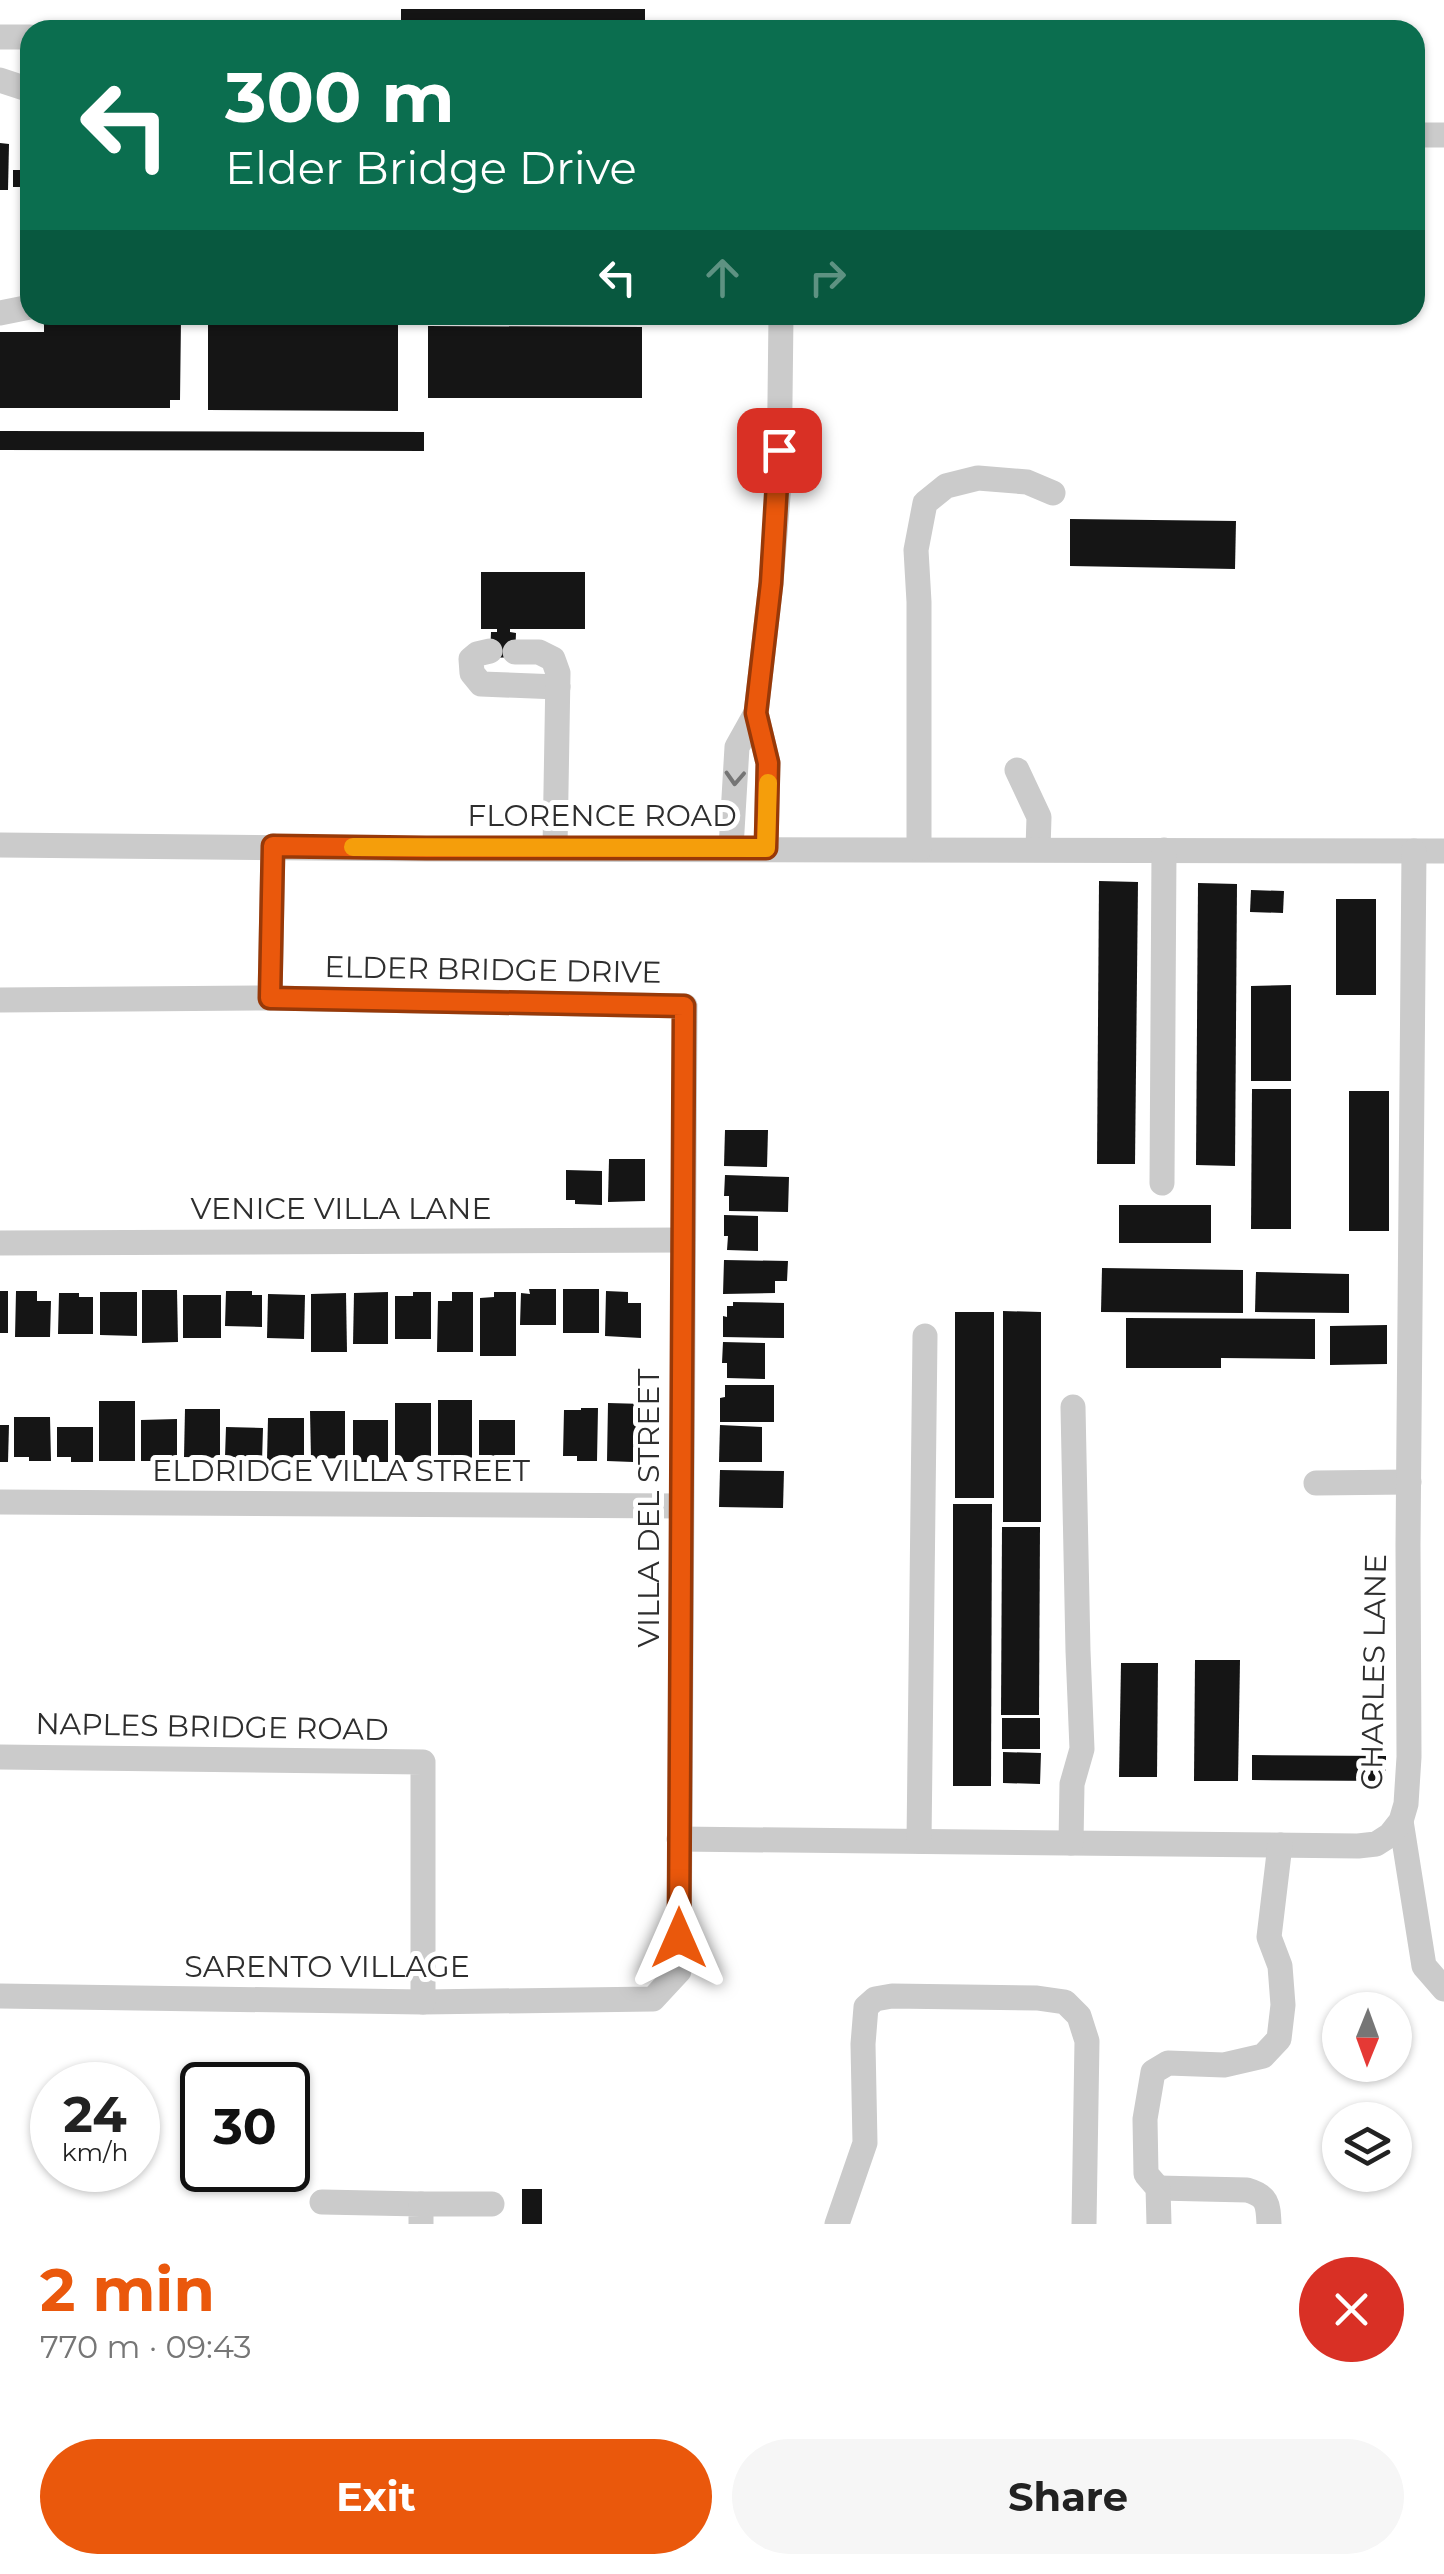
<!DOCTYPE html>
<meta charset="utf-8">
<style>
:root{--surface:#fff;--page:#f6f6f6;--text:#222;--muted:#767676;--accent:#ea580c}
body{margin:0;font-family:Montserrat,sans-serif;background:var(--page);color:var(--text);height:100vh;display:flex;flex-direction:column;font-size:38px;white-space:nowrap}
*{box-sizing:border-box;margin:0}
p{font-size:32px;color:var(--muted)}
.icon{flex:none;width:55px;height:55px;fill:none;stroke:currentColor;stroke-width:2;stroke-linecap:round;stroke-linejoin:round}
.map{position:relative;height:2224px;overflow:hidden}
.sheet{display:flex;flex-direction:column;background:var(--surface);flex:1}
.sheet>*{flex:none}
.guide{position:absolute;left:20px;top:20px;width:1405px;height:305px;border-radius:30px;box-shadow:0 2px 8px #0004;background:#0b6e4f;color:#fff;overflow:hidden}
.needle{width:65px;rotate:181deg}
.buttons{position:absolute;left:1322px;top:1992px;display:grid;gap:20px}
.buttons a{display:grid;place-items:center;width:90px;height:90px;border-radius:50%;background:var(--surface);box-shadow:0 2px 8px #0004;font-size:50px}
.speed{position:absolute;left:30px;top:2062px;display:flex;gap:20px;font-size:50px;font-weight:700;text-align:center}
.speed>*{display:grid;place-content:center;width:130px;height:130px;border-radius:50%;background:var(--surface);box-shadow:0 2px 8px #0004;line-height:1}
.speed small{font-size:25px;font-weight:400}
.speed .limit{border:5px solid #111;border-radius:15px;background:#fff;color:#111}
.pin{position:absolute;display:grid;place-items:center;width:85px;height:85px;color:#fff;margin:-42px;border-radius:20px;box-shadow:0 5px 15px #0006}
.me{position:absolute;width:110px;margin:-55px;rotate:0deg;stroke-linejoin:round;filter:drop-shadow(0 0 8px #0008)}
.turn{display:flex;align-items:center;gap:35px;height:210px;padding:0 40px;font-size:45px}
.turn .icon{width:130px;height:130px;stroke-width:2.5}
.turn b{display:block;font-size:70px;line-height:85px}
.lanes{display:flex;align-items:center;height:95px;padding:0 40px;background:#0003;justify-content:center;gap:50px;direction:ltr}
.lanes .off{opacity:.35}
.round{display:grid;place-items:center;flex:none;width:105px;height:105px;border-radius:52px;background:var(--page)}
.headline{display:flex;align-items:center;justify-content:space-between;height:170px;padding:0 40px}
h1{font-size:60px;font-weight:700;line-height:75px;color:var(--accent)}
.primary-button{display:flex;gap:20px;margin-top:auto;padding:20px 40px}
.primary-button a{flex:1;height:115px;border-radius:60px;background:var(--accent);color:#fff;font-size:40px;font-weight:700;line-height:115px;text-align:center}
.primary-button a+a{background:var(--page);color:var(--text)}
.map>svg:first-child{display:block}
</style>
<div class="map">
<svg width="1444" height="2224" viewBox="0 0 1444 2224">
<rect width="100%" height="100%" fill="#fff"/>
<g fill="#151515">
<rect x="401" y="9" width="244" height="21"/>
<polygon points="0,143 9,144 8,190 0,190"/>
<rect x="13" y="170" width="17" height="17"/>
<polygon points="67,315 171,315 171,320 181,319 180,400 170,400 170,408 0,408 0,332 44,332 44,318 68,318"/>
<polygon points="208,315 398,315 398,411 208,410"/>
<polygon points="428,326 642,327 642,398 428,398"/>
<polygon points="0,431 424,432 424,451 0,450"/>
<polygon points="1070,519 1236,521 1235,569 1070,566"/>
<polygon points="481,572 585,572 585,629 510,629 510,632 516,633 515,657 490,658 491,632 497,632 497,629 481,629"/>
<polygon points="1099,881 1138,882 1135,1164 1097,1164"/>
<polygon points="1198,883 1237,884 1235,1166 1196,1165"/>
<polygon points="1251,890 1284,891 1283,913 1250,912"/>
<rect x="1336" y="899" width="40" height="96"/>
<polygon points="1291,985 1291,1081 1251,1081 1251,986"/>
<polygon points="1252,1089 1291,1089 1291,1229 1251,1229"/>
<rect x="1349" y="1091" width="40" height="140"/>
<polygon points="725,1130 768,1130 767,1167 724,1166"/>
<polygon points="609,1159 645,1159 645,1201 608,1202"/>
<polygon points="566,1170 602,1171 602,1205 575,1204 575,1200 566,1200"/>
<polygon points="725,1175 789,1177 788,1212 729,1211 729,1196 724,1196"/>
<rect x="1119" y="1205" width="92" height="38"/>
<polygon points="724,1215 758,1216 758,1251 727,1250 728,1236 724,1236"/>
<polygon points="724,1260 788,1261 787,1281 775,1281 775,1293 723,1294"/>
<polygon points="1102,1268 1243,1270 1243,1313 1101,1312"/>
<polygon points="1256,1272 1349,1274 1349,1313 1255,1312"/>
<polygon points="529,1289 556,1289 556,1325 520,1325 521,1293 530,1294"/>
<rect x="563" y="1289" width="36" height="44"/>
<polygon points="142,1290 177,1290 178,1342 142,1343"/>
<rect x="0" y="1291" width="8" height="42"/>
<polygon points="16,1291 37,1291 37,1301 51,1301 50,1337 15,1337"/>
<polygon points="226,1291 252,1291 252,1295 262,1295 262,1327 225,1326"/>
<polygon points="606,1291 628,1292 628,1303 641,1303 641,1338 605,1336"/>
<polygon points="100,1292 137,1292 137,1336 100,1335"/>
<polygon points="388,1292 388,1344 353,1344 354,1293"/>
<polygon points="413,1292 431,1292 431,1339 395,1339 395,1296 413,1296"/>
<polygon points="452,1292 473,1292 473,1352 437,1352 438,1301 452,1301"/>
<polygon points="494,1292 516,1292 516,1356 480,1356 480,1298 494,1297"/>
<polygon points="59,1293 79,1293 79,1297 93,1297 93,1334 58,1334"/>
<polygon points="346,1293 347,1352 311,1352 311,1294"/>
<polygon points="268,1294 305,1295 304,1339 267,1338"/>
<rect x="183" y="1295" width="38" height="43"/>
<polygon points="733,1302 784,1303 784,1338 723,1337 723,1316 727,1317 727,1306 733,1306"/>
<polygon points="1003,1311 1041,1312 1041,1522 1003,1522"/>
<rect x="955" y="1312" width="39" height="186"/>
<polygon points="1126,1318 1315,1319 1315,1359 1221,1358 1221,1368 1126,1368"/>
<polygon points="1387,1325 1387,1364 1330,1365 1330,1326"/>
<polygon points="723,1342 765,1343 765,1379 727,1378 727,1363 722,1363"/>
<polygon points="725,1385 774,1385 774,1422 720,1422 720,1398 725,1397"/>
<polygon points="438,1400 472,1400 472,1463 452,1463 452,1458 438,1457"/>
<rect x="99" y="1401" width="36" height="60"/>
<rect x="395" y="1403" width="36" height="59"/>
<polygon points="608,1403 644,1404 643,1458 633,1458 633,1462 607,1461"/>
<polygon points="581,1408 598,1408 597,1461 577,1461 577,1456 563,1456 564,1410 581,1410"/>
<polygon points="185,1409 220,1409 220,1458 184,1457"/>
<polygon points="310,1411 345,1411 345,1458 311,1459"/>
<polygon points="14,1417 50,1417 51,1461 29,1461 29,1457 14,1457"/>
<polygon points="268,1418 304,1418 304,1461 267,1461"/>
<polygon points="177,1419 177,1461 141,1461 141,1420"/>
<rect x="353" y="1420" width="35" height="42"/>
<rect x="479" y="1420" width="36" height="43"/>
<polygon points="0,1425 9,1425 8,1462 0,1462"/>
<polygon points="720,1425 762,1427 762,1462 719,1462"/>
<polygon points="57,1427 93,1427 93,1462 71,1462 71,1457 57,1457"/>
<polygon points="226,1427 263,1428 262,1462 235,1461 235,1457 225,1457"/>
<polygon points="720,1470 784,1471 783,1508 719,1507"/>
<polygon points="953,1504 992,1504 991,1786 953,1786"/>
<polygon points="1002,1527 1040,1527 1039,1715 1001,1715"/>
<polygon points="1195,1660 1240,1660 1238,1781 1194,1781"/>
<polygon points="1121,1663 1158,1663 1157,1777 1119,1777"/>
<rect x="1002" y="1718" width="38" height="31"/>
<polygon points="1003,1752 1041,1753 1040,1784 1003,1783"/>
<polygon points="1252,1755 1386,1756 1386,1781 1252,1780"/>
<rect x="522" y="2189" width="20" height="35"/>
</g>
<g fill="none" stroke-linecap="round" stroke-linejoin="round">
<g stroke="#cbcbcb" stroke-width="25">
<polyline points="0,37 30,37"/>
<polyline points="0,80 30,90"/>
<polyline points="1415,135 1444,135"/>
<polyline points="0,313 30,307"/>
<polyline points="490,651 477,654 471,659 472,673 481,684 558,687"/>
<polyline points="515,652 539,652 553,659 558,673 555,848"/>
<polyline points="1017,770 1039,817 1038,849"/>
<polyline points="0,845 426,849 1444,851"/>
<polyline points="731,848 737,747 756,713"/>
<polyline points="766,848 768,763 756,713 771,583 779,484 781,315"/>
<polyline points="919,849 919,602 916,550 925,503 946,486 978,478 1027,482 1053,493"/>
<polyline points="270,998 273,846"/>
<polyline points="0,1000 270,998 685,1006 679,1971 653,1999 423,2002 0,1996"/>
<polyline points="1162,1183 1164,850"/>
<polyline points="0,1243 683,1240"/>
<polyline points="1316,1483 1409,1482"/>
<polyline points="0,1502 681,1506"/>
<polyline points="0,1757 423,1762 423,2002"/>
<polyline points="1401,1821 1424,1966 1444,1989"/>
<polyline points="679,1839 1358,1846 1376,1844 1390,1835 1401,1821 1406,1804 1409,1757 1408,1545 1414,851"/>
<polyline points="919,1841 925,1336"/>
<polyline points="1071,1843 1072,1784 1082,1749 1078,1651 1073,1407"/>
<path d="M1158,2188L1247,2190C1268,2196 1268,2204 1269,2224"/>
<polyline points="322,2202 421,2204 421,2224"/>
<polyline points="421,2204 492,2204"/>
<polyline points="837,2224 865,2143 863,2044 866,2007 875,1999 892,1996 1037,1998 1065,2002 1079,2016 1087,2041 1084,2224"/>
<polyline points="1159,2224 1158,2188 1146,2174 1145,2119 1153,2072 1168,2063 1224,2065 1263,2056 1279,2039 1283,2005 1280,1966 1269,1937 1280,1845"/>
</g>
</g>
<defs><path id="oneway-chevron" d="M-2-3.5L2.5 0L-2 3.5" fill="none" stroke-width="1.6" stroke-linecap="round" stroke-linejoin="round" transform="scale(2.5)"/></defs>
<use stroke="#757575" href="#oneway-chevron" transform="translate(735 778) rotate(93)"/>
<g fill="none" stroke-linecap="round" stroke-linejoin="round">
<defs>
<polyline id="route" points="679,1938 684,1006 270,998 273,846 426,848 766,848 768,763 756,713 771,583 779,450"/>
</defs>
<use href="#route" stroke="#983908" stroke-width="25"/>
<use href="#route" stroke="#ea580c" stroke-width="18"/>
<polyline stroke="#f59e0b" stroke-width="18" points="353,847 766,848 768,783"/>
</g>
<g text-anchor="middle" stroke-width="10" stroke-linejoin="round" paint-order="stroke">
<g font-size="30" fill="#2e2e2e" stroke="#fff">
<text x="602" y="826">FLORENCE ROAD</text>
<text transform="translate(493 970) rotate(1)" y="10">ELDER BRIDGE DRIVE</text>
<text x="341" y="1219">VENICE VILLA LANE</text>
<text x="341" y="1481">ELDRIDGE VILLA STREET</text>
<text transform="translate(649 1508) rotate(-90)" y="10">VILLA DEL STREET</text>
<text transform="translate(1374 1672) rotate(-89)" y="10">CHARLES LANE</text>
<text transform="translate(212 1727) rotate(1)" y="10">NAPLES BRIDGE ROAD</text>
<text x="327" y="1977">SARENTO VILLAGE</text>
</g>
</g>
</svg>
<div class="buttons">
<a><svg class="needle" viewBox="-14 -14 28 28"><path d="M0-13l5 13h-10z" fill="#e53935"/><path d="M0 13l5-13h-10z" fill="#767676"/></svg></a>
<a><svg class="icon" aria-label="layers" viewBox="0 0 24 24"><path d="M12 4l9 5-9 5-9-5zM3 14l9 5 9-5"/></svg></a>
</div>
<div class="speed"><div>24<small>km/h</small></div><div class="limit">30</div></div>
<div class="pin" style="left:779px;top:450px;background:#d93025"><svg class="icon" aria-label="arrive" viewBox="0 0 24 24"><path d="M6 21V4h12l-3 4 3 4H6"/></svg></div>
<svg class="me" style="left:679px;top:1938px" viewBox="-20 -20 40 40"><path d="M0-17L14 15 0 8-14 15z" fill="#ea580c" stroke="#fff" stroke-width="4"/></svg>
<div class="guide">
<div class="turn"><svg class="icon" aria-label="left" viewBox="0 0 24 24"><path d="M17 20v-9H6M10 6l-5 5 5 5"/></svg><div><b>300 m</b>Elder Bridge Drive</div></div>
<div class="lanes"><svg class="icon" aria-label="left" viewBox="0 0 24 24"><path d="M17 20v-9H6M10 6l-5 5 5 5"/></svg><svg class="icon off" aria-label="ahead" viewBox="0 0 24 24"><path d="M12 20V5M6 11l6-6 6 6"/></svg><svg class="icon off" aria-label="right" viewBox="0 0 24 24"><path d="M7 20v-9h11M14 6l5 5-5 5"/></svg></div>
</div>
</div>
<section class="sheet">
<div class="headline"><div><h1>2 min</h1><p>770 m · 09:43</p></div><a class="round" style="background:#d93025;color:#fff"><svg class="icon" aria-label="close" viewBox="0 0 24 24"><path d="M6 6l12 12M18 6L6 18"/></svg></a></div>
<div class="primary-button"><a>Exit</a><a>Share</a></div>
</section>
